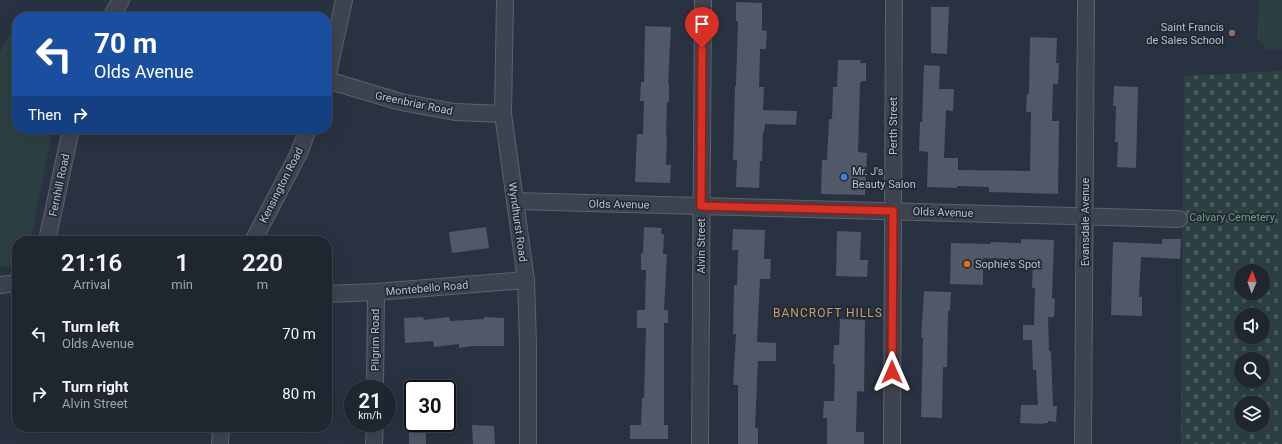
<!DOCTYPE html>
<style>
:root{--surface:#1f2630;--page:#272e38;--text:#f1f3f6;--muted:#a1a5ab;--line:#3c434c}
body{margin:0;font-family:Roboto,sans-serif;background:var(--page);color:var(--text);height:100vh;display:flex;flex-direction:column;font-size:15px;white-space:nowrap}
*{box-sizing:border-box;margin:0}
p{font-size:13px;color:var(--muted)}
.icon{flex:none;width:22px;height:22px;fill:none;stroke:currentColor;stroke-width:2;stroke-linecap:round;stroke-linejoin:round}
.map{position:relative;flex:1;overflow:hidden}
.sheet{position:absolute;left:12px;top:236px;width:320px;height:196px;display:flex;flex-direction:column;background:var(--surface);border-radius:16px;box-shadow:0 4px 16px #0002,0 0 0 1px var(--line)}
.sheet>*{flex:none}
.top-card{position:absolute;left:12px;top:12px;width:320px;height:122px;border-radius:16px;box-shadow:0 4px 16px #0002,0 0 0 1px var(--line);background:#1a4fa0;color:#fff;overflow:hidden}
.needle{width:26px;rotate:2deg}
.fabs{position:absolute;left:1234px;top:264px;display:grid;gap:8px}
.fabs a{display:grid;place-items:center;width:36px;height:36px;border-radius:50%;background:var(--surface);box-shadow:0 4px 16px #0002,0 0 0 1px var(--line);font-size:20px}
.speed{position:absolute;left:344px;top:380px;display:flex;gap:8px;font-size:20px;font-weight:700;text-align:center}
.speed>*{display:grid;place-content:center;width:52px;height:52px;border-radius:50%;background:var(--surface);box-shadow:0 4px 16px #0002,0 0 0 1px var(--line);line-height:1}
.speed small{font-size:10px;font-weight:400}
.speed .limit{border:2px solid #111;border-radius:6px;background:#fff;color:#111}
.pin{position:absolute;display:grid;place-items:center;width:34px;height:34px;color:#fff;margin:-41px -17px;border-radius:50% 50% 50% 0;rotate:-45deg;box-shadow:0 0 4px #0007}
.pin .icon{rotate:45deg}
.me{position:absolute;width:44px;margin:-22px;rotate:0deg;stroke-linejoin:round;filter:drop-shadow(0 0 3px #0008)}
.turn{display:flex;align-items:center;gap:14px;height:84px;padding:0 16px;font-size:18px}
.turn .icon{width:52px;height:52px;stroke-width:2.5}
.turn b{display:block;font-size:28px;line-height:34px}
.then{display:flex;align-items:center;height:38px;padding:0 16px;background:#0003;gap:8px;font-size:15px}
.eta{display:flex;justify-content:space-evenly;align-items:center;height:68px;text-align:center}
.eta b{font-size:24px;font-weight:600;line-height:28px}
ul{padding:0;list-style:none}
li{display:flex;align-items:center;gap:12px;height:60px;padding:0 16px}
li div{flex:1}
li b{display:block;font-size:15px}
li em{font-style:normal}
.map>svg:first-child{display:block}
</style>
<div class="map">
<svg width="1282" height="444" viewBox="0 0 1282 444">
<defs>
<pattern id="cemetery-stones" width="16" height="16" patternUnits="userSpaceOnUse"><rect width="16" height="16" fill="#2c4042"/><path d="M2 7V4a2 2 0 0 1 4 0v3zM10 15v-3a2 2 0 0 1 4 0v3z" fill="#485a5c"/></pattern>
</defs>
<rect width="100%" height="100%" fill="#293240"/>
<g fill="#2c4042">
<polygon points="1259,0 1282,0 1282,49 1267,49 1257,38"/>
<polygon points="11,32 17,34 17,129 53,129 30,241 17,241 17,265 0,267 0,52"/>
</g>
<path fill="url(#cemetery-stones)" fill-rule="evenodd" d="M1282,71V444H1181L1184,76ZM1241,271H1263V293H1241ZM1241,315H1263V337H1241ZM1241,359H1263V381H1241ZM1241,403H1263V425H1241Z"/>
<g fill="#4f5968">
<polygon points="736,2 762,3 762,30 767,31 766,49 760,49 759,87 764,87 763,110 797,111 796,125 765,124 764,132 763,132 762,161 760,161 759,188 736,187 737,160 733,160 735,86 736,86 738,21 736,21"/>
<polygon points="931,7 949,7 947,54 931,53"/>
<polygon points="645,26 671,27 668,83 669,83 669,102 667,102 666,135 667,135 666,165 671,165 670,183 635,182 637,134 643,134 644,101 640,101 641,82 644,82"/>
<polygon points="1030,37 1057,38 1056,63 1059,63 1058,84 1053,84 1052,121 1059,121 1058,194 989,192 989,187 957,186 957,188 927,187 928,152 919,151 920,122 922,122 924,65 940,66 939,89 954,89 953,111 946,110 944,158 958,158 958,170 1030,171 1031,112 1026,112 1027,94 1029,94"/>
<polygon points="838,60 861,60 860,63 866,63 866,81 861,81 861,83 860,83 858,152 867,153 865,195 821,194 822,160 827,160 829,119 832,119 833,87 837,87"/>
<polygon points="1114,86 1138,87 1136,168 1117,167 1118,142 1115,142 1116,106 1113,106"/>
<polygon points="486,227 489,248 452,253 449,232"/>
<polygon points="644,227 662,228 661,233 664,235 663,254 667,254 664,310 668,310 668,323 664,323 664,425 668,425 668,439 630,439 630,425 641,425 642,398 644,398 646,328 637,328 637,310 645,310 646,270 641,270 641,253 643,253"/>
<polygon points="733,229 765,230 764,259 771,259 770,279 760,279 757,342 776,343 776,361 758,361 755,428 758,428 758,444 738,444 738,385 733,385 736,334 733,334 734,285 737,285 738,250 732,250"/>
<polygon points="837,231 861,232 860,260 868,260 867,277 836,276"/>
<polygon points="1021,239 1054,240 1052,298 1055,299 1054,317 1048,317 1049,351 1051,351 1053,406 1057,406 1056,422 1048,421 1048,423 1044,423 1044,424 1020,423 1021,405 1038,405 1036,370 1033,370 1032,340 1023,340 1023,325 1034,325 1035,288 1032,288 1033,260 983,258 983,285 950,284 951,243 991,244 991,242 1021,243"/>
<polygon points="1162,239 1181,239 1180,259 1141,257 1139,297 1142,297 1142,316 1111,315 1113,242 1162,244"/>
<polygon points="924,291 951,292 950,311 948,311 947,367 943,367 942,418 921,417 923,338 921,338"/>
<polygon points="423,317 424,320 449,317 450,321 484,319 484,317 504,318 504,346 472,346 459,348 459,344 434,347 433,341 405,343 404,318"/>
<polygon points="840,319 865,320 864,392 857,391 856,432 864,432 864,444 827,444 827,418 823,418 824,401 834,401 835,364 833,364 834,345 839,345"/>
<polygon points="472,425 494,426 495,444 473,444"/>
<rect x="409" y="431" width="17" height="13"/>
</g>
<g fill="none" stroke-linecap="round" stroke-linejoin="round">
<defs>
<g id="minor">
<polyline points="505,0 503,114 526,280 528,345 528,444"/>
<polyline points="111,17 121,0"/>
<polyline points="327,78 344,0"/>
<polyline points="327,80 401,102 455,112 503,114"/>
<polyline points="515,201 1179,219"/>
<polyline points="47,241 71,129"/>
<polyline points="253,241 299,153 308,129"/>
<polyline points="0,285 17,283"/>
<polyline points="327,294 376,292 526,280"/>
<polyline points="375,389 376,292"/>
<polyline points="220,444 221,427"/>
<polyline points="374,444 375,423"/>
<polyline points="700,444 703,0"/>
<polyline points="892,444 894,0"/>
<polyline points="1083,444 1086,0"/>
</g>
</defs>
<use href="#minor" stroke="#5a626d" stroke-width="18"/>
<use href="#minor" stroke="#3d4450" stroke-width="16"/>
</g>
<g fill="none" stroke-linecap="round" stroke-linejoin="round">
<defs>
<polyline id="route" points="702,48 701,206 893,211 892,372"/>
</defs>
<use href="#route" stroke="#8d1f18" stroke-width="10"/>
<use href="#route" stroke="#d93025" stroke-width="7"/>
</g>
<circle fill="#8d6e63" stroke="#212935" stroke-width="1.5" cx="1232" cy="33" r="4"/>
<circle fill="#3f7fe0" stroke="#212935" stroke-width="1.5" cx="844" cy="177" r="4"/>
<circle fill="#e8710a" stroke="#212935" stroke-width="1.5" cx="967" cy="264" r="4"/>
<g text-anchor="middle" stroke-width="3.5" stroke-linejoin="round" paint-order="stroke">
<g font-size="11" fill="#b9bfca" stroke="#212935" text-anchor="start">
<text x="1224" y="31" text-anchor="end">Saint Francis<tspan x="1224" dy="13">de Sales School</tspan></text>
<text x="852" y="175">Mr. J's<tspan x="852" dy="13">Beauty Salon</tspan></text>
<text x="975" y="268">Sophie's Spot</text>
</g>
<g font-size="11" fill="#b9bfca" stroke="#212935">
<text transform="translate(414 103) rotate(12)" y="4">Greenbriar Road</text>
<text transform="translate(893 126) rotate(-90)" y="4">Perth Street</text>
<text transform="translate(59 185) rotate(-78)" y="4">Fernhill Road</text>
<text transform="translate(281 185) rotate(-63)" y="4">Kensington Road</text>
<text transform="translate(619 204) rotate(1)" y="4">Olds Avenue</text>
<text transform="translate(943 212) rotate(2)" y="4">Olds Avenue</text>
<text transform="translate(518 222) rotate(82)" y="4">Wyndhurst Road</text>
<text transform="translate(1085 222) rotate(-90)" y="4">Evansdale Avenue</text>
<text transform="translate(701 246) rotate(-90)" y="4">Alvin Street</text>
<text transform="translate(427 288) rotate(-5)" y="4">Montebello Road</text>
<text transform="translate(375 340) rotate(-90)" y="4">Pilgrim Road</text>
</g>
<g font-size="11" fill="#73997d" stroke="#212935">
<text x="1232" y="221">Calvary Cemetery</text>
</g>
<g font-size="12" letter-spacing="1" fill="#cd9c72" stroke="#212935">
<text x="828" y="317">BANCROFT HILLS</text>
</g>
</g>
</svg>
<div class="fabs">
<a><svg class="needle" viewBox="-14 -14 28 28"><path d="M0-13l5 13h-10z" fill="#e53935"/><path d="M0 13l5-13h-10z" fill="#a1a5ab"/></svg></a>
<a><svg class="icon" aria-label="sound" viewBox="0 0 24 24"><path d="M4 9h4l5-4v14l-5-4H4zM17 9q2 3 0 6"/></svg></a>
<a><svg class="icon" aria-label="search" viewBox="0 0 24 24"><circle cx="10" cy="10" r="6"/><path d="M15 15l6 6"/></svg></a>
<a><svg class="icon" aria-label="layers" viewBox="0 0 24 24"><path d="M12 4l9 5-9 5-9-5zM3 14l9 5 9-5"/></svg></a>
</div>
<div class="speed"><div>21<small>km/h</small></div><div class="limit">30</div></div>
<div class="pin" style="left:702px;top:48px;background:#d93025"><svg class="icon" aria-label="arrive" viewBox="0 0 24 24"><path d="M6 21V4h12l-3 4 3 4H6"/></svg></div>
<svg class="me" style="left:892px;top:372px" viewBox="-20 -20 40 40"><path d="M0-17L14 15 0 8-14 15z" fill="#d93025" stroke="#fff" stroke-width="4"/></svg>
<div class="top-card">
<div class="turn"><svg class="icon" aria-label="left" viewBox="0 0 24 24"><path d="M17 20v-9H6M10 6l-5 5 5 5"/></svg><div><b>70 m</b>Olds Avenue</div></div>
<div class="then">Then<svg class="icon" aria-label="right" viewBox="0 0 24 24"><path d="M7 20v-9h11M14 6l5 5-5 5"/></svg></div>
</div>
<section class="sheet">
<div class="eta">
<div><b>21:16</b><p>Arrival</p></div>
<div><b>1</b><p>min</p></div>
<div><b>220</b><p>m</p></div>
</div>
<ul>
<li><svg class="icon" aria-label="left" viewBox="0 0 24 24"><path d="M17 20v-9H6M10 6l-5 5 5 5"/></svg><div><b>Turn left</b><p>Olds Avenue</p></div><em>70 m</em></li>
<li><svg class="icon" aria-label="right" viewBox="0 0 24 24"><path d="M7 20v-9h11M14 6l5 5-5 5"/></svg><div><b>Turn right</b><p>Alvin Street</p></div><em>80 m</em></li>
</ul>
</section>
</div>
